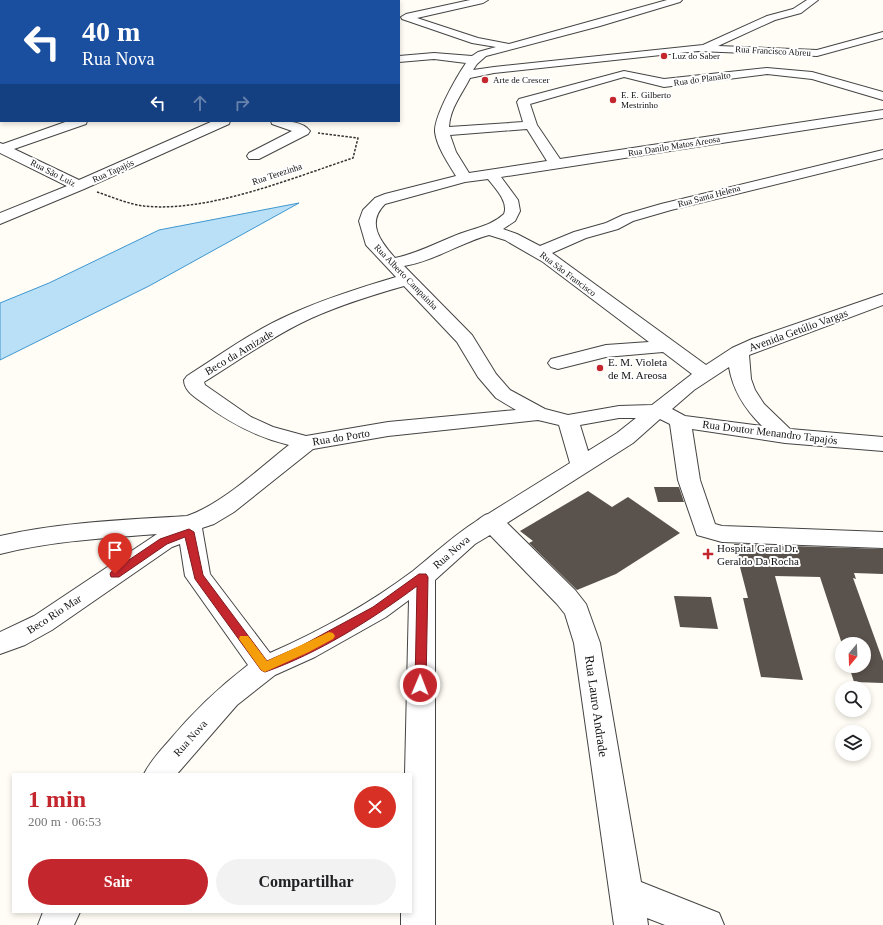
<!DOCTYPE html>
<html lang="pt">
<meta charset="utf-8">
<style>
:root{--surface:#fff;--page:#f2f2f2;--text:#202124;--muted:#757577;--accent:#c4262e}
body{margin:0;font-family:Georgia,serif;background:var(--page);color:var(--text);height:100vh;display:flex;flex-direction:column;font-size:15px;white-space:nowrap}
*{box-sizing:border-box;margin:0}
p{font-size:13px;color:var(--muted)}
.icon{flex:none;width:22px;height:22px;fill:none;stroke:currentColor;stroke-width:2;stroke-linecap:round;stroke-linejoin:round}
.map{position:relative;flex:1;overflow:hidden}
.details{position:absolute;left:12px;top:773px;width:400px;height:140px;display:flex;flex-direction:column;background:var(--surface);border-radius:0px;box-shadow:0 2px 6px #0003}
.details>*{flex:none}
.banner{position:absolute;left:0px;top:0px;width:400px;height:122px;box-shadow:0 2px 6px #0003;background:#1a4fa0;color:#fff;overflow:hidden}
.needle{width:26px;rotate:199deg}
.controls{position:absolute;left:835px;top:637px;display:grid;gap:8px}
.controls a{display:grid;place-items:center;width:36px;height:36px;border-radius:50%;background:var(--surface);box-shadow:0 2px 6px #0003;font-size:20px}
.pin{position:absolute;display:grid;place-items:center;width:34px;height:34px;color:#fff;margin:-41px -17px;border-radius:50% 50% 50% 0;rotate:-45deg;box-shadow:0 0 4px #0007}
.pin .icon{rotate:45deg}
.me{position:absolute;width:44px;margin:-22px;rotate:1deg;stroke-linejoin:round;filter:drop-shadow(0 0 3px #0008)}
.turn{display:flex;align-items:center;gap:14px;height:84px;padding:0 16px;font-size:18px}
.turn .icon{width:52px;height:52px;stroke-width:2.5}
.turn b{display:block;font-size:28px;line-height:34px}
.lanes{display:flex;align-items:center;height:38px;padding:0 16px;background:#0003;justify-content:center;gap:20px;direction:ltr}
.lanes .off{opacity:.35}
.round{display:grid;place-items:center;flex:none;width:42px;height:42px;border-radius:21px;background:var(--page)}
.summary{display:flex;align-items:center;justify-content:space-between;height:68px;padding:0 16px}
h1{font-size:24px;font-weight:800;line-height:30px;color:var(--accent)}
.action{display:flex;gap:8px;margin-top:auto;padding:8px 16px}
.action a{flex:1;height:46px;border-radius:24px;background:var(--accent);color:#fff;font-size:16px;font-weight:800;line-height:46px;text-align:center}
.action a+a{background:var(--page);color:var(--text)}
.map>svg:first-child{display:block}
</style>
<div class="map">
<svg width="883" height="925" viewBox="0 0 883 925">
<rect width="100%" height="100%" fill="#fffdf5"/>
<g fill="#b9e0f7" stroke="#3f96cf">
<polygon points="0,0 337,0 1,1 0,23"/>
<polygon points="299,203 149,286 0,360 0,303 49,283 159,230"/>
</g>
<g fill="#5a524d">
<polygon points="654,487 679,487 684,502 658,502"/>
<polygon points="588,491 612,507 628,497 680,533 616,574 577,590 529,543 533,541 520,531"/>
<polygon points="734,544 883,549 883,574 854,573 856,579 853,578 883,661 883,683 854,682 849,666 864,666 864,644 842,644 820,577 775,576 803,680 761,677 743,598 748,598"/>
<polygon points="674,596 711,597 718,629 680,627"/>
</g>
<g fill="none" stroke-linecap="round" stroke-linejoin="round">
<defs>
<g id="minor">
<polygon points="354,0 366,0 353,1"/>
<path d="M470,0H488L483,3L417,18L478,38L509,44L667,0H682L680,2L600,26L486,56L477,64L473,70L494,67L703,45L767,16L793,9L807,0H818L801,13L775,20L718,46L817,50L883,32V38L817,56L698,51L494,73L470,78C462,94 450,108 449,127L523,122L517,102L519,99L624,71L664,79L767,68L812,72L883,92V100L812,79L767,74L664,87L624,77L530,104L537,125L560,159L883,110V118L501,177L518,200L520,211L515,221L503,229L517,234L540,246L574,232L606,223L623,215L661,204L883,150V158L671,210L633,221L618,229L586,238L552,253L706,365L732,348L752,339L883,294V305L749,355L751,379L755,390L764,404L790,429L883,437V451L785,443L692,429L700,480L715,524L722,526L883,532V548L722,542L697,535L678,480L670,424L660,419L633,443L507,523L575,590L586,604L600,643L641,882L719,913L724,925H665L647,918L648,925H614L574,643L565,614L557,604L490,535L475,544L435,580V925H401V912H411V774H405L409,600L386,617L315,657L275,675L237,705L177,774H144C150,762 159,752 168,742C192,713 218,688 248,665L185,576L180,544L172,547L52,630L25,645L0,654V632L34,616L157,534C104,538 52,541 0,554V536C62,522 124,520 187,516C224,503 258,469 289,445C256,437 230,423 203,403C195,397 184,391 184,380L187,376C220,355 253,331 289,315C324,299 359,288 396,277L366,245L359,221L363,210L375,198L385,194L456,176C448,163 437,147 435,132C434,116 457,76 466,63L434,59L399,62V56L434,53L472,56L478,52L496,47L472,43L402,19L401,17L406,14ZM527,129L547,161L469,173L456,152L450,135ZM488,179C495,188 509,202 504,214C492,225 479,227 465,232C441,240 420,253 395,258C380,241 366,223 385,204L465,182ZM489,235L505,240L543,262L649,342L606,345L551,359L548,363L551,367L558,369L606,357L663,352L692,374L652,405L619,406L568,415L545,409L510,390L496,374L472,335L404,266C434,261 460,243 489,235ZM404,286L457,342L478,377L496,398L516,410L388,422L306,436L273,427L251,417L205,385L204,382C236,362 267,340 301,323C333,307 369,296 404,286ZM729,367C733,391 745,409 762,426L685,416L672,409L694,390ZM619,418H636L617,433L588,451L580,425ZM538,420L559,425L570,463L488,514C483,515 480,519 475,522C453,536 434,554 413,571C369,604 320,631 270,653L210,574L202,528L214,524L234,512L313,449L388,436Z"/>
<rect x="0" y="38" width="1" height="6"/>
<rect x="0" y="79" width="1" height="8"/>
<polygon points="68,121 87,121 86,124 14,149 79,180 213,121 230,121 229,124 84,189 0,224 0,213 67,186 0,153 0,143 3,144"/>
<path d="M271,121C282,121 302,120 310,131L308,134L259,159H249L247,156L249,153L292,131L272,124Z"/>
<polygon points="43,912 80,912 74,925 38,925"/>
</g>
</defs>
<use href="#minor" stroke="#444" stroke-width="2"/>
<path stroke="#333" stroke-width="1.5" stroke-dasharray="2.5 1.5" stroke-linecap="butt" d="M97,192C112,197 128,204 144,206C208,213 292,178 353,158L358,138L318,133"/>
<use href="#minor" fill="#fff" fill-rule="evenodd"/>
</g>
<path fill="#c4262e" stroke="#7f191e" d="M189,529L194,532L203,575L267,661L301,646L373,607L419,574H426L428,577L426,685L425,688H416L415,685L417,586C373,619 317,654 265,672L261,670L195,579L185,537L167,544L119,577H111L110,574L111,572L160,539Z"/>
<polygon fill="#f59e0b" points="329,632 333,633 335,636 333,639 309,652 265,672 261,670 239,639 240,636 248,636 267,661"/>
<g fill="#c4262e" stroke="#fff" stroke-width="1.5">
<circle cx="664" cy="56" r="4"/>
<circle cx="485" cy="80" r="4"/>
<circle cx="613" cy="100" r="4"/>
<circle cx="600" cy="368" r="4"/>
<path d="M706 548h4v4h4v4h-4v4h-4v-4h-4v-4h4z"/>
</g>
<g text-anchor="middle" stroke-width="4" stroke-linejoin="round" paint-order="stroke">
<g font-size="9" fill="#111" stroke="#fff">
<text transform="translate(773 51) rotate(3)" y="3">Rua Francisco Abreu</text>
<text transform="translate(702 79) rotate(-8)" y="3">Rua do Planalto</text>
<text transform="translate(674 146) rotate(-9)" y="3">Rua Danilo Matos Areosa</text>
<text transform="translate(113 171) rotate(-24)" y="3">Rua Tapajós</text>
<text transform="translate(53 173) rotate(27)" y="3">Rua São Luiz</text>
<text transform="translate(277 174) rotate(-18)" y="3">Rua Terezinha</text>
<text transform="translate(709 196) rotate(-15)" y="3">Rua Santa Helena</text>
<text transform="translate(568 274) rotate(37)" y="3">Rua São Francisco</text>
<text transform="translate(406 277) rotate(46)" y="3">Rua Alberto Campainha</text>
</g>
<g font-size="9" fill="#111" stroke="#fff" text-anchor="start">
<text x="672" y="59">Luz do Saber</text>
<text x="493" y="83">Arte de Crescer</text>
<text x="621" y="98">E. E. Gilberto<tspan x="621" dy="10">Mestrinho</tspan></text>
</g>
<g font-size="11" fill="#111" stroke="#fff">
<text transform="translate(798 330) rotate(-20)" y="4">Avenida Getúlio Vargas</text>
<text transform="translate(239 352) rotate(-31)" y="4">Beco da Amizade</text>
<text transform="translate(770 432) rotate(7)" y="4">Rua Doutor Menandro Tapajós</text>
<text transform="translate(341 437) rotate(-9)" y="4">Rua do Porto</text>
<text transform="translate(451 552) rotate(-41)" y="4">Rua Nova</text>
<text transform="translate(54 614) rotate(-33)" y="4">Beco Rio Mar</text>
<text transform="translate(190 738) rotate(-48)" y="4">Rua Nova</text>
</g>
<g font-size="11" fill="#111" stroke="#fff" text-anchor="start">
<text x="608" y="366">E. M. Violeta<tspan x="608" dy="13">de M. Areosa</tspan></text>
<text x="717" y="552">Hospital Geral Dr.<tspan x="717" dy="13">Geraldo Da Rocha</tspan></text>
</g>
<g font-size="13" fill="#111" stroke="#fff">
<text transform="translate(597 706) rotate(82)" y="5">Rua Lauro Andrade</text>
</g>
</g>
</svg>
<div class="controls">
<a><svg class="needle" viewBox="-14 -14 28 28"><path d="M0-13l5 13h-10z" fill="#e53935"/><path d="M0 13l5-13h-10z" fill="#757577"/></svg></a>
<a><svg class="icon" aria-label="search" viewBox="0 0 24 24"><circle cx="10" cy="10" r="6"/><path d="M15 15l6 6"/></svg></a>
<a><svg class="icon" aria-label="layers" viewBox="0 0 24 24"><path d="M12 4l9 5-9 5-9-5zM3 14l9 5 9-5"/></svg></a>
</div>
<div class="pin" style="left:115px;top:574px;background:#d93025"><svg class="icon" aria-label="arrive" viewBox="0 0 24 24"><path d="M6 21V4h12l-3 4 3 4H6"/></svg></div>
<svg class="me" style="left:420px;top:685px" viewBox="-20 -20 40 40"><circle r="17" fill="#c4262e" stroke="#fff" stroke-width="3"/><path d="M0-11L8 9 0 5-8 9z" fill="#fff"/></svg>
<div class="banner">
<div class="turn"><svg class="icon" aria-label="left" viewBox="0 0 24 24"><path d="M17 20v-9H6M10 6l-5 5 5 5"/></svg><div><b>40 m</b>Rua Nova</div></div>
<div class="lanes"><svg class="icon" aria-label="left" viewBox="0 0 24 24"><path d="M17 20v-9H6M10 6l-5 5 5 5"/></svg><svg class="icon off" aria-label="ahead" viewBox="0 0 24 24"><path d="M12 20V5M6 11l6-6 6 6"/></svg><svg class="icon off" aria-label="right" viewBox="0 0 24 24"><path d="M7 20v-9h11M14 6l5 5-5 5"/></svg></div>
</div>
<section class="details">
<div class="summary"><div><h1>1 min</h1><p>200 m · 06:53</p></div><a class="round" style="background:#d93025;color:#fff"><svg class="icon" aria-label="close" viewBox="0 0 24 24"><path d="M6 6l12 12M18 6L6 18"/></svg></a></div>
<div class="action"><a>Sair</a><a>Compartilhar</a></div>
</section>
</div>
